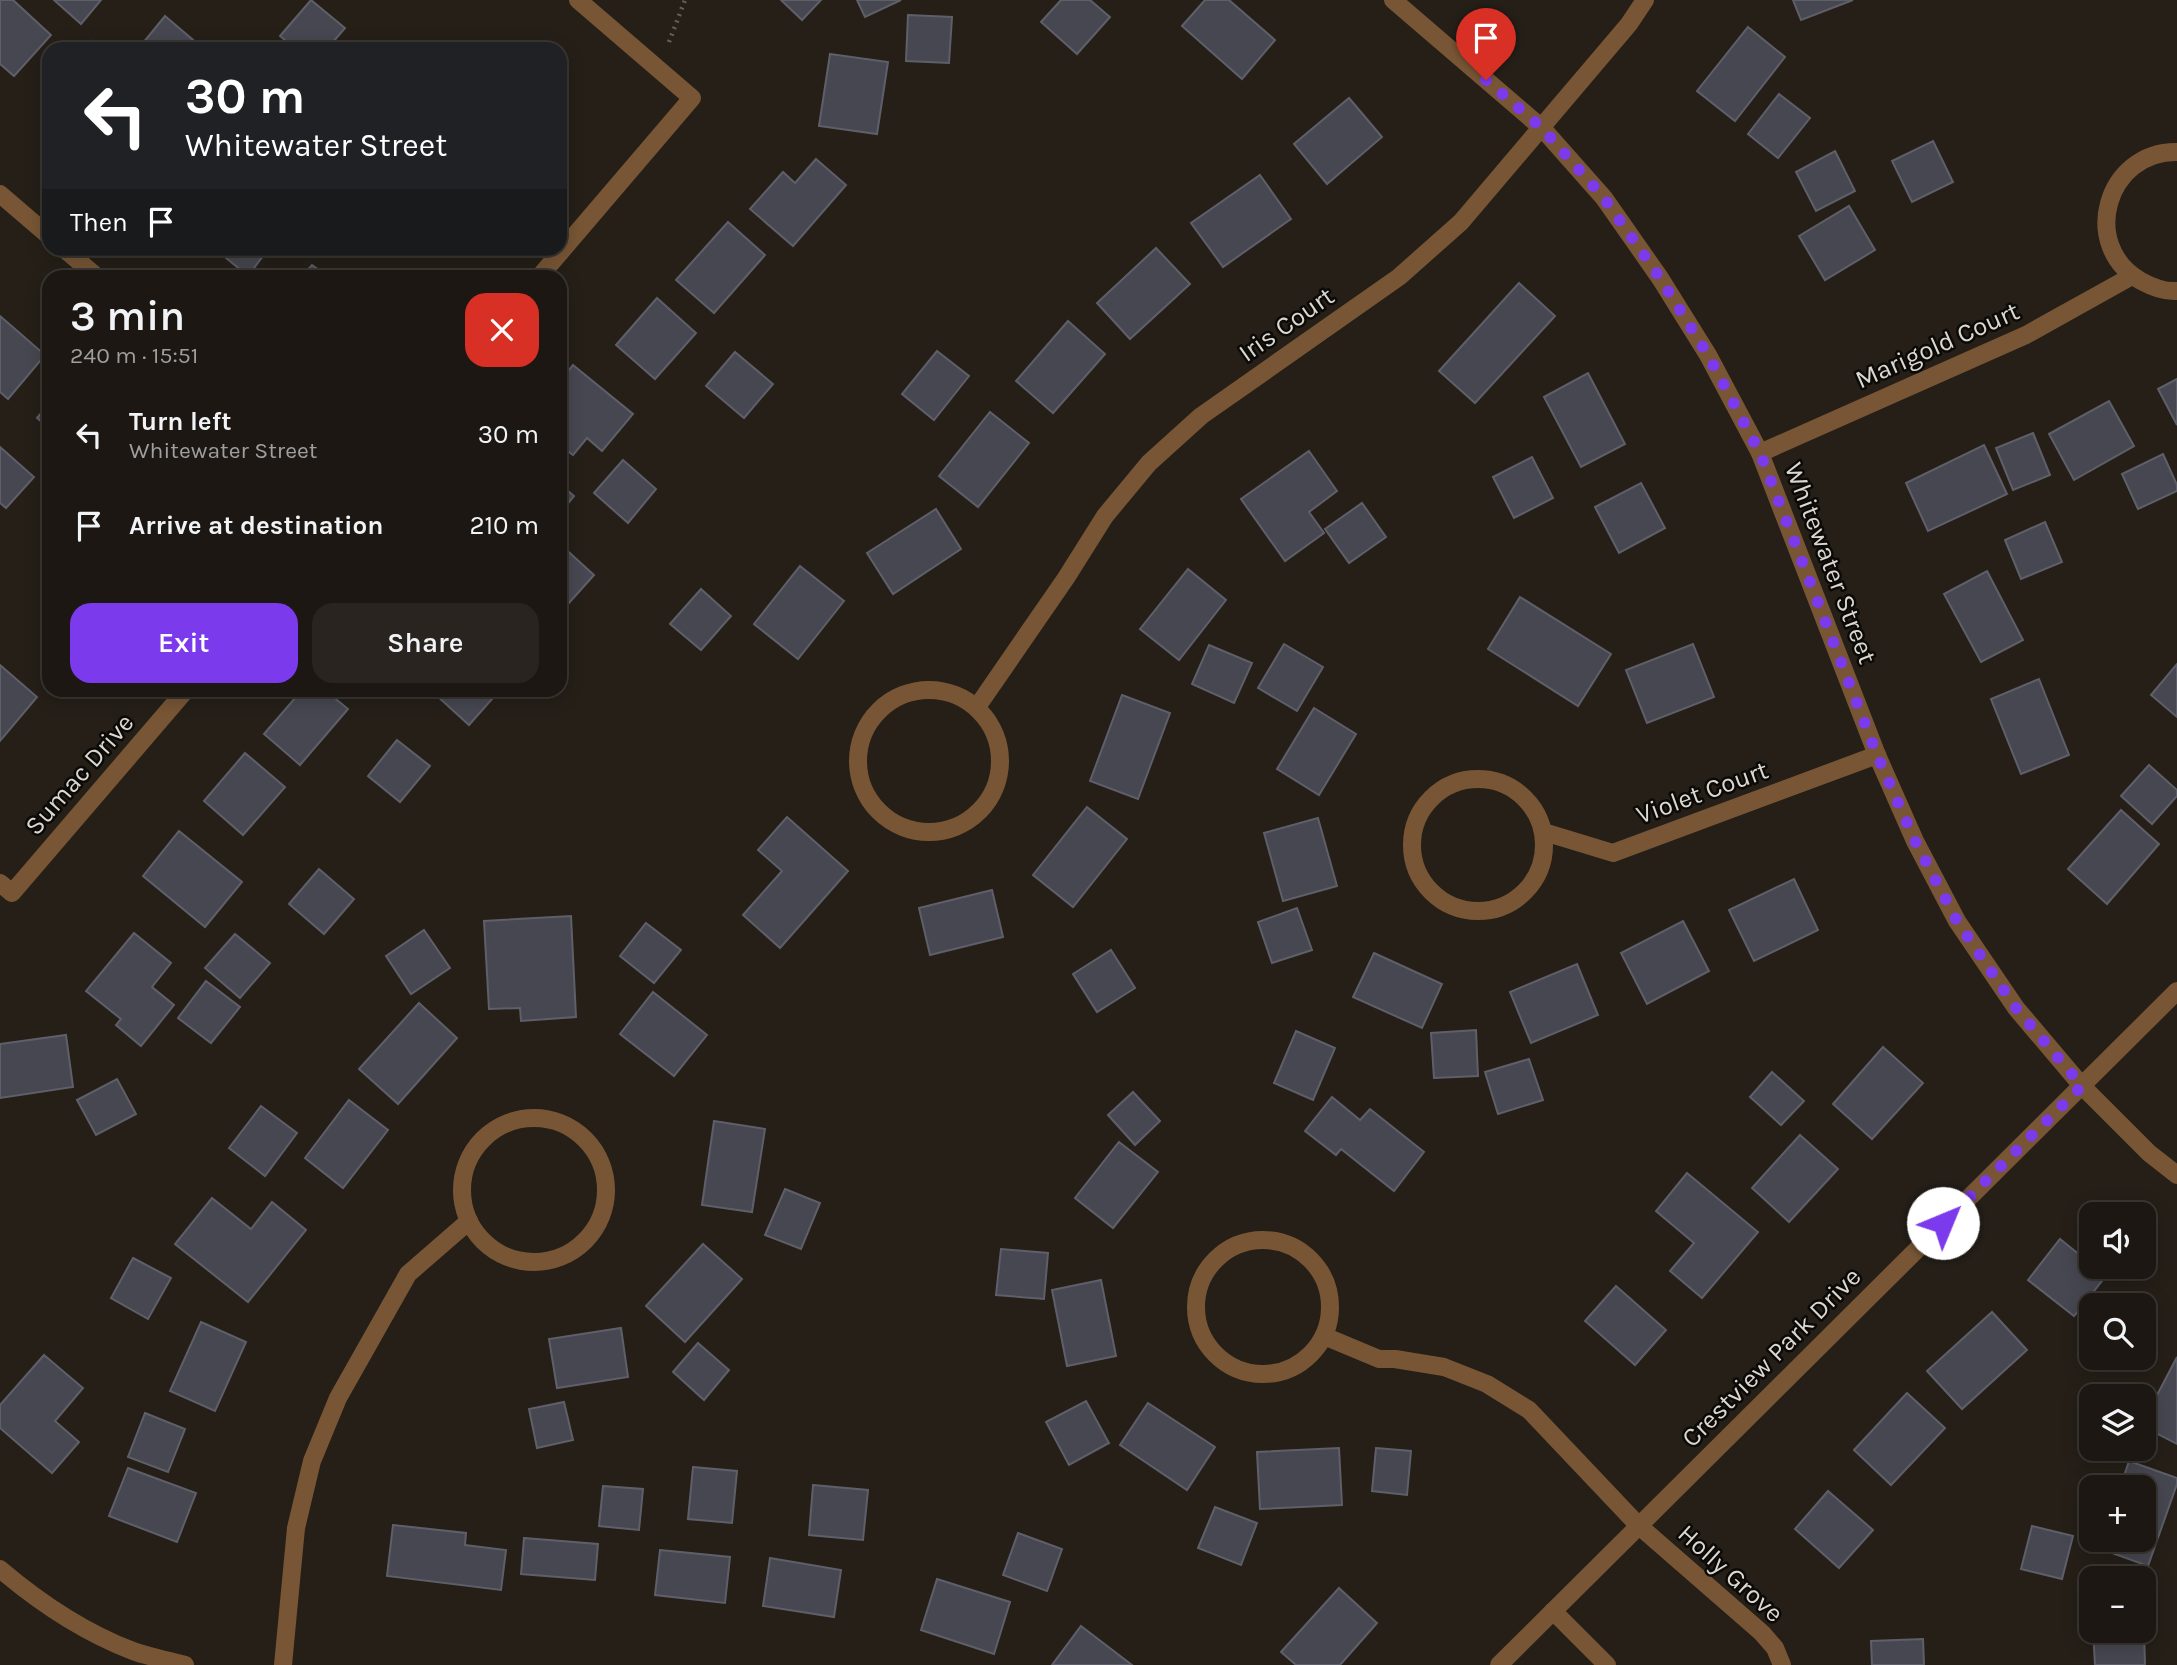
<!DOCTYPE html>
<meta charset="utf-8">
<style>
:root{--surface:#1c1712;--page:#292420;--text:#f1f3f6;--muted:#a09f9f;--line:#3a3632;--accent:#7c3aed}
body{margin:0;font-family:Karla,sans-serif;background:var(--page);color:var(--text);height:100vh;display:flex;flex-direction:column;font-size:26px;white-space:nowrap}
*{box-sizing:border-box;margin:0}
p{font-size:23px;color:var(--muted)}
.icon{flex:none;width:38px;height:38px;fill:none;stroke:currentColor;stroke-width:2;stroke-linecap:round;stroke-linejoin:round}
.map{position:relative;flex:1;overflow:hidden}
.details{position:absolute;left:42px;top:270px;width:525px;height:427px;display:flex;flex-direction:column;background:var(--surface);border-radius:21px;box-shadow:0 4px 18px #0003,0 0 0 2px var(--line)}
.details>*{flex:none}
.hud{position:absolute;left:42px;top:42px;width:525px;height:214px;border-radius:21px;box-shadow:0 4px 18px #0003,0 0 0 2px var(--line);background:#202124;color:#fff;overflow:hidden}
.buttons{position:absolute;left:2079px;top:1202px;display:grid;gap:14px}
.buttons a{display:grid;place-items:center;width:77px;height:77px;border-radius:14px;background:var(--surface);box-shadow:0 4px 18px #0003,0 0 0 2px var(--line);font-size:35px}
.pin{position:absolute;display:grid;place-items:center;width:60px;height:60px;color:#fff;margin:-72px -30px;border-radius:50% 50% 50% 0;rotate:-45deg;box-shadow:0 0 7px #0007}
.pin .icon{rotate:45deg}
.me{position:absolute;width:77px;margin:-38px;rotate:45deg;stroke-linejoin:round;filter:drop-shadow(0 0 5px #0008)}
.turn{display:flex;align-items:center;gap:24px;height:147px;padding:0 28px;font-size:32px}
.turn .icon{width:91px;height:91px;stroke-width:2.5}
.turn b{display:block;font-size:49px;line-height:60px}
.then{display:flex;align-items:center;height:66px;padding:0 28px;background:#0003;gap:14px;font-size:26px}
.round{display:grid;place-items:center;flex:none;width:74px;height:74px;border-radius:21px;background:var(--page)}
.head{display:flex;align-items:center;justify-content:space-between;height:119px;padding:0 28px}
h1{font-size:42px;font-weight:600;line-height:52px}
.cta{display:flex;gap:14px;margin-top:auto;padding:14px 28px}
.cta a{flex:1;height:80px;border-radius:21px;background:var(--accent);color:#fff;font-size:28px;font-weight:600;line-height:80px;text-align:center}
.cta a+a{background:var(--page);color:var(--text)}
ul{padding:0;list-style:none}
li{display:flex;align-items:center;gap:21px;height:91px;padding:0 28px}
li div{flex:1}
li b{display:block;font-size:26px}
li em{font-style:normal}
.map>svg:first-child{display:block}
</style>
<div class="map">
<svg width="2177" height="1665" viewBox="0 0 2177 1665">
<rect width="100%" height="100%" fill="#251f18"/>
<g fill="#474751" stroke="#5f5f69" stroke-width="2">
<polygon points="0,0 13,0 51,35 14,76 0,64"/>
<polygon points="54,0 101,0 81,24"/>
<polygon points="311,0 345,28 327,49 295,49 280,36"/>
<polygon points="781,0 821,0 802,20"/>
<polygon points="857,0 901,0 865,17"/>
<polygon points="1061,0 1090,0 1110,17 1077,54 1041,22"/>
<polygon points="1205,0 1229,0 1275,40 1242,79 1182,26"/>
<polygon points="1793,0 1853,0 1801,20"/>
<polygon points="908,15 952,17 949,63 906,61"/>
<polygon points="165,16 199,45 196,49 138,49"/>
<polygon points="1748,27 1785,57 1735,121 1697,91"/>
<polygon points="93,41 102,49 86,49"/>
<polygon points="830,54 888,62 877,134 819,126"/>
<polygon points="1779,94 1810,118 1778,158 1748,134"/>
<polygon points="1349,98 1382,137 1327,184 1294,144"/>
<polygon points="1933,141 1953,182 1912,202 1892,161"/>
<polygon points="1835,151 1855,191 1816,211 1796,172"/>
<polygon points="816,159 846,185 793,246 750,209 783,172 795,183"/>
<polygon points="1260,175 1291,219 1223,267 1191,223"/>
<polygon points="1849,206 1875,250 1825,280 1799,236"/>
<polygon points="728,222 765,255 714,313 676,280"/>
<polygon points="214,248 269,248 248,276"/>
<polygon points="1156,248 1190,284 1130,339 1097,303"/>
<polygon points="312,265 327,276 302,276"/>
<polygon points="1519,283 1555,316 1475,403 1439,371"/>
<polygon points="657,298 696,333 655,379 616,345"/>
<polygon points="0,316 45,355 8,399 0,392"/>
<polygon points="1068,321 1105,354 1053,413 1016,381"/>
<polygon points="937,351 969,376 934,420 902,394"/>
<polygon points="735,352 773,384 744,418 706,386"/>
<polygon points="573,365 633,414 602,451 587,438 573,455 560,445 560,381"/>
<polygon points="1588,373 1625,444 1581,467 1544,397"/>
<polygon points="2177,379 2177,425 2158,389"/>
<polygon points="2109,401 2134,446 2074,480 2049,434"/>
<polygon points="49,404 49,428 37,418"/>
<polygon points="990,412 1029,443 978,507 939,476"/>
<polygon points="2033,433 2050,475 2013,490 1996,448"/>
<polygon points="1984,445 2007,494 1928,531 1906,483"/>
<polygon points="0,447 34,477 6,508 0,503"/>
<polygon points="1309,451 1337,491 1309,512 1324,533 1285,561 1241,499"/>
<polygon points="2163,454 2177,485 2177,491 2138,509 2122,474"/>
<polygon points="1532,457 1553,498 1514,518 1493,477"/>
<polygon points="623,460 656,489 628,523 594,493"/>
<polygon points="1641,483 1665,528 1619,553 1595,507"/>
<polygon points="560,484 574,496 560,513"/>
<polygon points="1362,503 1386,537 1349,563 1325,529"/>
<polygon points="936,509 961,549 893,594 867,553"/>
<polygon points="2045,522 2062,562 2021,579 2005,540"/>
<polygon points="560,544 594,575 568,604 560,597"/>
<polygon points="800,566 844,601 798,659 754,624"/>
<polygon points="1188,569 1226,600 1179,660 1140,629"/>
<polygon points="1987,571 2023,640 1981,662 1944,594"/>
<polygon points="701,589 731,616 701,650 670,624"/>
<polygon points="1520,597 1611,654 1578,706 1488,649"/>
<polygon points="1284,644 1323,667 1297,711 1258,688"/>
<polygon points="1693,644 1714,697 1647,723 1626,670"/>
<polygon points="1209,645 1252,663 1234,703 1192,684"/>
<polygon points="2177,664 2177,717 2151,695"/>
<polygon points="0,665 37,697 0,741"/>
<polygon points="2039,679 2069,755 2021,774 1991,699"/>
<polygon points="302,690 325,690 348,709 300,765 264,734"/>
<polygon points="369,690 384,690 378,697"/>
<polygon points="441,690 500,690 469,725 436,695"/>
<polygon points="1122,695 1170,713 1138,799 1090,781"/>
<polygon points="1314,708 1356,734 1319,795 1277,769"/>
<polygon points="397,740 430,766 400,802 368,776"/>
<polygon points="245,753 285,787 243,835 204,801"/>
<polygon points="2149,765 2177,790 2177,796 2152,824 2121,796"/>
<polygon points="1087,807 1127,839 1073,907 1033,875"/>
<polygon points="2121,810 2159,844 2107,904 2068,869"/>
<polygon points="787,817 848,871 780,948 743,915 782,871 758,850"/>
<polygon points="1318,818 1337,886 1283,901 1264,833"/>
<polygon points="179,831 242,882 205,927 143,876"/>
<polygon points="319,869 354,899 324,934 289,904"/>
<polygon points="1794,879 1818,930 1754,961 1729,910"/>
<polygon points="992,890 1003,937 930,955 919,908"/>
<polygon points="1297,908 1312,950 1272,963 1258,922"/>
<polygon points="571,916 576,1017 521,1021 520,1008 489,1009 484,921"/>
<polygon points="1683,921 1709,971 1647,1004 1621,953"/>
<polygon points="646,923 681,950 654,983 620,956"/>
<polygon points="424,930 450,968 411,994 386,956"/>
<polygon points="134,933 171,963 152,987 174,1005 141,1046 116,1025 121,1019 86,991"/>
<polygon points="235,934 270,963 240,998 205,968"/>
<polygon points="1111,950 1135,988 1097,1012 1073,974"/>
<polygon points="1374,953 1442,984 1422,1028 1353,997"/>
<polygon points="1577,964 1598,1015 1531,1043 1510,992"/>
<polygon points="206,981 240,1007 211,1043 178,1018"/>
<polygon points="653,992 707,1035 674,1076 620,1034"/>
<polygon points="419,1003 457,1038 398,1104 359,1069"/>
<polygon points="1476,1030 1478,1076 1434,1078 1431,1033"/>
<polygon points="1296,1031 1335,1048 1313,1100 1274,1083"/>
<polygon points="66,1035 73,1087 0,1098 0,1044"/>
<polygon points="1883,1047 1923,1083 1872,1139 1833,1104"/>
<polygon points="1529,1059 1543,1100 1498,1114 1485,1072"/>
<polygon points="1772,1072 1804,1101 1781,1125 1750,1097"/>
<polygon points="117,1079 136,1114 96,1135 77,1100"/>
<polygon points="1133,1092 1160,1121 1135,1145 1108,1115"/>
<polygon points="1332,1097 1360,1120 1370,1109 1424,1152 1394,1191 1341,1149 1336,1155 1305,1131"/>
<polygon points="349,1100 388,1130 343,1188 305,1158"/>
<polygon points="261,1106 297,1133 265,1176 229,1148"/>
<polygon points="714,1121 765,1129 752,1212 702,1205"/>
<polygon points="1800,1135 1838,1169 1789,1222 1752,1188"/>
<polygon points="1119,1142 1158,1172 1113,1228 1075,1198"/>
<polygon points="1687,1173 1758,1232 1702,1298 1670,1271 1694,1243 1656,1211"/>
<polygon points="785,1189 820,1203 801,1249 765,1235"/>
<polygon points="212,1198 251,1229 272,1202 306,1230 248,1302 175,1244"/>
<polygon points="2060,1239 2091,1264 2091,1267 2095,1267 2106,1276 2074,1316 2028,1280"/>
<polygon points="703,1244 742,1279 685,1342 646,1306"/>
<polygon points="1001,1249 1048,1253 1044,1299 996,1295"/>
<polygon points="133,1258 171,1278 148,1319 111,1298"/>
<polygon points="1101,1280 1116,1356 1067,1366 1052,1290"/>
<polygon points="1616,1286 1666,1330 1635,1365 1585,1321"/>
<polygon points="1992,1312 2027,1350 1962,1409 1927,1371"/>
<polygon points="201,1322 246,1342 215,1411 170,1391"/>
<polygon points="621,1328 628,1377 557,1388 549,1339"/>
<polygon points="698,1343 729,1370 704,1400 673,1372"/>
<polygon points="44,1355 83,1388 55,1421 79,1442 52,1473 0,1428 0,1405"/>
<polygon points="2177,1357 2177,1444 2144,1427 2144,1420"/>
<polygon points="1907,1393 1945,1428 1891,1485 1854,1450"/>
<polygon points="1086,1401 1109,1443 1069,1465 1046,1422"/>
<polygon points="564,1402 573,1440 537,1448 529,1409"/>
<polygon points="1148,1403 1215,1447 1187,1490 1120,1445"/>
<polygon points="145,1413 185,1429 168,1472 128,1457"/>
<polygon points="1339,1448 1342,1505 1260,1509 1257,1452"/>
<polygon points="1376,1448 1411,1451 1407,1495 1372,1491"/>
<polygon points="2129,1461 2177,1478 2177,1484 2148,1566 2098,1548 2101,1540 2144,1540 2144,1488 2120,1488"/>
<polygon points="693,1467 737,1471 732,1523 688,1519"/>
<polygon points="128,1468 196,1493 177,1542 109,1516"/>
<polygon points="813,1485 868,1490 863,1540 809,1535"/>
<polygon points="603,1486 643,1489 639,1530 599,1526"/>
<polygon points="1828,1491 1873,1530 1839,1568 1795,1529"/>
<polygon points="1215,1507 1257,1523 1241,1565 1198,1548"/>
<polygon points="393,1525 466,1533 465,1545 506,1550 501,1590 387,1576"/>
<polygon points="2032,1526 2073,1536 2062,1579 2021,1569"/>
<polygon points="1018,1533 1062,1549 1047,1591 1003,1575"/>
<polygon points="524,1538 598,1544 595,1580 521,1574"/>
<polygon points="660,1550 730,1557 725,1603 655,1595"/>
<polygon points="770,1558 841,1570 834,1617 763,1606"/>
<polygon points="937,1579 1010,1602 994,1654 921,1630"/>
<polygon points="1339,1588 1377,1623 1340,1665 1296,1665 1281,1652"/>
<polygon points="1081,1626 1132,1665 1052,1665"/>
<polygon points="2093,1631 2144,1631 2145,1665 2095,1665"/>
<polygon points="1923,1639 1924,1665 1872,1665 1871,1641"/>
</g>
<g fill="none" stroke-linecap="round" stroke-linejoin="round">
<polyline stroke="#635e57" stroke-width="4.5" stroke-dasharray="2 5" stroke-linecap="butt" points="669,42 685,0"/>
<g stroke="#785635" stroke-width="18">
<polyline points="1393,0 1542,128 1604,198 1660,278 1708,355 1760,453 1877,755 1915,841 1957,921 2016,1008 2082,1086 2149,1153 2177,1175"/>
<path d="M2177,152C2106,151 2079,246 2141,281C2152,287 2164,292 2177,291"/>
<polyline points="0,194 49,236"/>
<polyline points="63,248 96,276"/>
<polyline points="540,276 692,98 578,0"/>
<polyline points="1760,453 2026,335 2132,276"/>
<circle cx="929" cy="761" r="71"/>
<polyline points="977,707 1066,578 1105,516 1149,463 1201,416 1399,277 1461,222 1629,24 1645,0"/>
<circle cx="1478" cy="845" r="66"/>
<polyline points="1544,832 1613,853 1877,755"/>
<polyline points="0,883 12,893 186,690"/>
<circle cx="534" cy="1190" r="72"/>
<circle cx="1263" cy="1307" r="67"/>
<polyline points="1324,1336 1379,1359 1395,1359 1444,1367 1487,1384 1529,1410 1638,1525 1762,1633 1775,1648 1782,1665"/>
<path d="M0,1569C40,1603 83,1632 133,1651C149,1657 168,1660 185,1665"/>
<polyline points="1553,1611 1607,1665"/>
<polyline points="283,1665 296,1528 312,1461 338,1398 408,1274 469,1221"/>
<polyline points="1499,1665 2177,991"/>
</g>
</g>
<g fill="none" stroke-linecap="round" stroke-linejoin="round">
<polyline stroke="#7c3aed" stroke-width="12" stroke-dasharray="0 21.6" points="1486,80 1542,128 1604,198 1660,278 1708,355 1760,453 1877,755 1915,841 1957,921 2016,1008 2082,1086 1943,1223"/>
</g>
<g text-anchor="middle" stroke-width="5" stroke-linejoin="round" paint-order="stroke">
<g font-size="26" fill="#dbd7d2" stroke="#0c0a07">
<text transform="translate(1286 324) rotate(-35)" y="9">Iris Court</text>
<text transform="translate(1937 345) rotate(-24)" y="9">Marigold Court</text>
<text transform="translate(1831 563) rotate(69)" y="9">Whitewater Street</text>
<text transform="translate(79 774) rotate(-49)" y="9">Sumac Drive</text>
<text transform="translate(1702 792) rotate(-20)" y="9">Violet Court</text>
<text transform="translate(1771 1357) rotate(-45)" y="9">Crestview Park Drive</text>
<text transform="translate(1731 1573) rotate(42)" y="9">Holly Grove</text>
</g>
</g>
</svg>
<div class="buttons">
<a><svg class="icon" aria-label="sound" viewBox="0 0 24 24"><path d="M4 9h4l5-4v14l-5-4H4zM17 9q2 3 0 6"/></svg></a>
<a><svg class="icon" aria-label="search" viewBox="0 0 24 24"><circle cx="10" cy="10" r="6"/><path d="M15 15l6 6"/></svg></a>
<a><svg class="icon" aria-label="layers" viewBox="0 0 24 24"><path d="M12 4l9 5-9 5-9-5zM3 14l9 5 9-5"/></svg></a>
<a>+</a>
<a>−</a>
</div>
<div class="pin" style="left:1486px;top:80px;background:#d93025"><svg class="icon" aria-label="arrive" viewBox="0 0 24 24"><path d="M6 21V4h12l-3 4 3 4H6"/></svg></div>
<svg class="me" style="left:1943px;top:1223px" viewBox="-20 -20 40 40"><circle r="19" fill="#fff"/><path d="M0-13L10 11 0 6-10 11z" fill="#7c3aed"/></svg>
<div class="hud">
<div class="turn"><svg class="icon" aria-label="left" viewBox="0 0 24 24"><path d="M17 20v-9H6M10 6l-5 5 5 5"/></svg><div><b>30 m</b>Whitewater Street</div></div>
<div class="then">Then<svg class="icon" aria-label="arrive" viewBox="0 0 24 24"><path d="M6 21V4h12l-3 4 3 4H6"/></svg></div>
</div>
<section class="details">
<div class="head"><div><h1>3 min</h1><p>240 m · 15:51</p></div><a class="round" style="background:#d93025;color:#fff"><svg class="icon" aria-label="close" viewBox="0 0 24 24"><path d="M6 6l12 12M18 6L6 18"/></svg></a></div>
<ul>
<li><svg class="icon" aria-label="left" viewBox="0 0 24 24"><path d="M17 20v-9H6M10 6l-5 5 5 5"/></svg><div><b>Turn left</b><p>Whitewater Street</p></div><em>30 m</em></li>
<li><svg class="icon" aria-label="arrive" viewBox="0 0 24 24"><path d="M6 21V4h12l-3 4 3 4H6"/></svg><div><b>Arrive at destination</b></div><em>210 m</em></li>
</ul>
<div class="cta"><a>Exit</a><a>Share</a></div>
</section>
</div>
